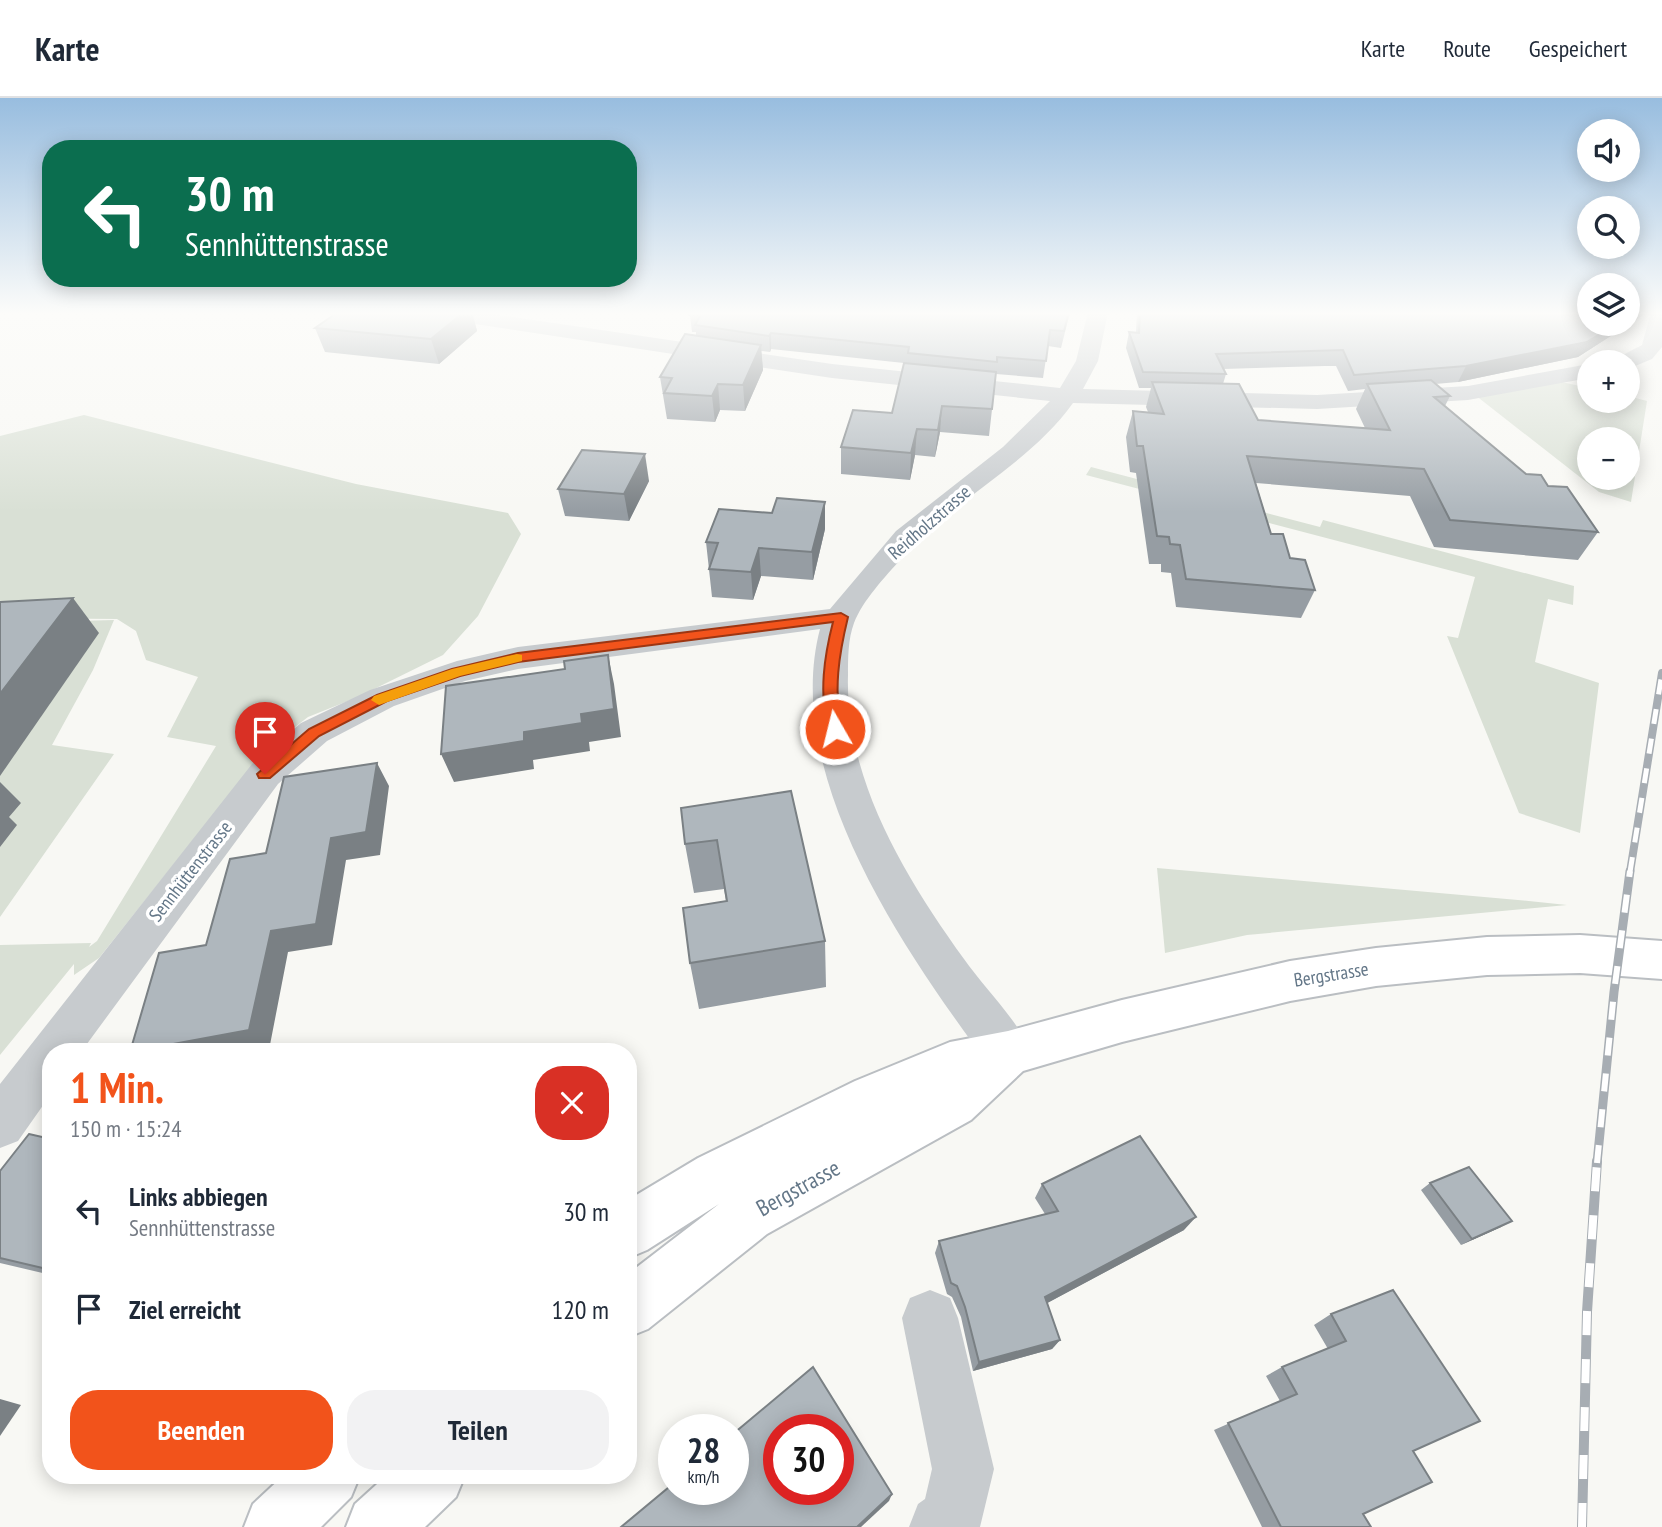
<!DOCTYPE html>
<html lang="de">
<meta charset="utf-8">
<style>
:root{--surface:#fff;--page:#f2f2f3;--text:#1f2937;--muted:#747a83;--line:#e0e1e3;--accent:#f2531b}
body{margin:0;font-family:"PT Sans Narrow",sans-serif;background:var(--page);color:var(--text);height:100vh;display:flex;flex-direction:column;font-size:26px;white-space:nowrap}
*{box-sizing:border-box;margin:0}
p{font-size:23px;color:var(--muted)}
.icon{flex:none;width:38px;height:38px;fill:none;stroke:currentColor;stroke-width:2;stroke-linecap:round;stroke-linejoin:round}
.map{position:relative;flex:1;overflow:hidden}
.panel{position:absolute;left:42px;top:945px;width:595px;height:441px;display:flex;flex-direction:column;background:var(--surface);border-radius:28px;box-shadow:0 4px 18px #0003}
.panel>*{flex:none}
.hud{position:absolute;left:42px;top:42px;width:595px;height:147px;border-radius:28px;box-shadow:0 4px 18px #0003;background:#0b6e4f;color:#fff;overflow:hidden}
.fabs{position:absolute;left:1577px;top:21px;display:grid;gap:14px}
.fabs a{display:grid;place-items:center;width:63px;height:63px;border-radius:50%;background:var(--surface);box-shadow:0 4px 18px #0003;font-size:35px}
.speed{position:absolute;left:658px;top:1316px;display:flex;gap:14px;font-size:35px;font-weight:700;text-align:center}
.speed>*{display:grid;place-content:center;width:91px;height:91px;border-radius:50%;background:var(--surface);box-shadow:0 4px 18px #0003;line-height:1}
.speed small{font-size:18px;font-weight:400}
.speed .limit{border:10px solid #d22;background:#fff;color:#111}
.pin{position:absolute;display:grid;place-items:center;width:60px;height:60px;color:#fff;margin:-72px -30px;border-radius:50% 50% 50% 0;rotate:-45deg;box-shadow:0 0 7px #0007}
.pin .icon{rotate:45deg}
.me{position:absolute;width:77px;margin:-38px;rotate:352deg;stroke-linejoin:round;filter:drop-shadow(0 0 5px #0008)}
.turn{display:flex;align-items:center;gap:24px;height:147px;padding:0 28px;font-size:32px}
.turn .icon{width:91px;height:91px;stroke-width:2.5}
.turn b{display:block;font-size:49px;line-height:60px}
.round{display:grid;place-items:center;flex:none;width:74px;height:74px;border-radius:28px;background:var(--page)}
.summary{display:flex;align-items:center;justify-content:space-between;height:119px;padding:0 28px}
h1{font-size:42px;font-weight:700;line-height:52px;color:var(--accent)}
.cta{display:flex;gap:14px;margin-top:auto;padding:14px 28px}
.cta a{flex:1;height:80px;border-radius:28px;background:var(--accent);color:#fff;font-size:28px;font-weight:700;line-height:80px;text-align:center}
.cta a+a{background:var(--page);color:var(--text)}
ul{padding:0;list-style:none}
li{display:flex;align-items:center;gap:21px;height:98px;padding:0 28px}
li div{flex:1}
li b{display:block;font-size:26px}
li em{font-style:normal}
header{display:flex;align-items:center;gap:42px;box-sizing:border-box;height:98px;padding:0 35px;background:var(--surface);border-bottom:2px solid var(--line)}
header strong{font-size:33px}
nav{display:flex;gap:38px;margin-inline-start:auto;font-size:24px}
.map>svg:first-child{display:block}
</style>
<header>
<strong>Karte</strong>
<nav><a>Karte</a><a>Route</a><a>Gespeichert</a></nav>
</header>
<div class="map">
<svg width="1662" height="1429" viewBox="0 0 1662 1429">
<rect width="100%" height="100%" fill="#f8f8f4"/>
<g fill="#d9e0d5" fill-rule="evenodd">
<path d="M1557,283L1589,290V303H1628V298L1647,303L1631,404L1599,394L1475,297ZM1589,341H1628V380H1589Z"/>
<polygon points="84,317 356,386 508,415 521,436 478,518 443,557 358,599 308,619 264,653 99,860 74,877 74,866 0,957 0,847 91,845 89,849 97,843 216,648 167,639 198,579 146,562 136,533 117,521 0,520 0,338"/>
<polygon points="1091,369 1320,429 1323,422 1574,488 1573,507 1548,501 1535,564 1599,585 1580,735 1519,715 1447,538 1458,540 1475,479 1086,377"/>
<polygon points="114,522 93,572 52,647 114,656 0,819 0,525"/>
<polygon points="1157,770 1518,802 1567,807 1247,837 1165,855"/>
</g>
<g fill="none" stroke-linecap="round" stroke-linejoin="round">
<defs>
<g id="major">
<polygon points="1580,837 1662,843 1662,881 1580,875 1487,877 1376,888 1290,903 1122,944 1023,973 971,1022 767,1136 648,1231 628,1239 628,1176 719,1106 647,1152 628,1160 628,1102 698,1060 855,983 950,944 1008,933 1122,902 1290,863 1376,850 1487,839"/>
<polygon points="284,1377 360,1377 351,1399 321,1429 244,1429 253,1406"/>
<polygon points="387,1377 465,1377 456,1399 425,1429 346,1429 355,1406"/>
</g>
</defs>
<use href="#major" stroke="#babec2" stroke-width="4"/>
<g fill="#c7cbce" fill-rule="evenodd">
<path d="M425,214H479L832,266L1060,290L1076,263L1088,214H1108L1098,263L1083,291L1317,297L1468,288L1589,266V280L1468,302L1317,311L1073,305C1027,369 951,402 901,461C885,479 863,502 854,525C848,541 848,560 848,577C845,681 905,779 964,861C986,892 1016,920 1032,955L1025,970L1008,977L991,970C908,858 781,679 820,531L518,571L465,583L394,608L327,643L278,686L81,954H51V996L18,1043L0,1050V986L252,666L301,625L370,592L457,563L518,549L830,511L896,433L1003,349L1050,303L832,280L435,220Z"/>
<polygon points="1651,214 1662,214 1662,249 1652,261 1628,271 1628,264 1616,264 1619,259 1642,247"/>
<polygon points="930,1192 950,1200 958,1220 994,1371 980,1429 909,1429 918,1406 925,1401 932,1371 902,1220 910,1200"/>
</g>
<use href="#major" fill="#fff" fill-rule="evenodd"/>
<defs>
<polyline id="rail-far2" points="1630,774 1662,575"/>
<polyline id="rail-far1" points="1597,1065 1614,894 1630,773"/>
<polyline id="rail" points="1582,1429 1587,1214 1597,1063"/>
</defs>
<use href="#rail-far2" stroke="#a7adb3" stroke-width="8"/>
<use href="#rail-far1" stroke="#a7adb3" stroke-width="9"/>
<use href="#rail" stroke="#a7adb3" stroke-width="10"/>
<use href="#rail-far2" stroke="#fff" stroke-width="5" stroke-dasharray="15" stroke-linecap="butt"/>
<use href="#rail-far1" stroke="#fff" stroke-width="6" stroke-dasharray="18" stroke-linecap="butt"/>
<use href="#rail" stroke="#fff" stroke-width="8" stroke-dasharray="24" stroke-linecap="butt"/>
</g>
<g fill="#969da3" fill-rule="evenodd">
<polygon points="338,214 472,214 477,233 439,266 325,254 315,230"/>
<polygon points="1070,214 1061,250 1048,248 1043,280 996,276 989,338 940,334 935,359 915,357 910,382 841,376 841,349 892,315 904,265 771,251 770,254 761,253 763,272 745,313 720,312 715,324 667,321 660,279 696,238 696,234 692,234 690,217"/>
<path d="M1137,214H1648L1578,259L1458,284L1435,286L1450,298L1445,308L1526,376L1548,388L1598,434L1578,462L1434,449L1410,398L1256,385L1271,436L1315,492L1301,520L1176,509L1171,475L1161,474V466H1149L1136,375L1130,374L1126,339L1133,313L1148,314L1146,309L1151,290H1139L1126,250L1129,234H1136ZM1325,268H1336L1348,293L1365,291L1356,311L1365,330L1258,322L1223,286L1226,276L1223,271Z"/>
<polygon points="649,383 629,423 565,418 558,391"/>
<polygon points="825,431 813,482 761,478 753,502 712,499 706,444"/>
<polygon points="791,693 825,843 826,889 699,911 690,865 726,803 724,791 694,795 685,746"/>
<polygon points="51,1041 51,1177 0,1165 0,1073"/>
<polygon points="1430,1085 1501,1129 1461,1147 1421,1092"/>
<polygon points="1042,1086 1184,1132 1047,1205 1060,1242 1052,1251 973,1273 961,1219 952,1199 947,1196 935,1155 939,1143 1045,1116 1035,1100"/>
<polygon points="1331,1216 1413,1353 1363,1416 1371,1429 1262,1429 1214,1332 1280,1303 1266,1278 1282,1269 1328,1251 1314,1227"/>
</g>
<g fill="#7a8084">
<polygon points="464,214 472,214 477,233 439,266 431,241"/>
<polygon points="1634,214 1648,214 1578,259 1458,284 1466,268 1616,226 1628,226 1628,218"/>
<polygon points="771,235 771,251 770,254 769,238"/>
<polygon points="761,247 763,272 745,313 743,287"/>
<polygon points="718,286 720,312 715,324 712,298"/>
<polygon points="942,308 940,334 935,359 938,332"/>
<polygon points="917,331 915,357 910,382 911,355"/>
<polygon points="645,356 649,383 629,423 624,396"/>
<polygon points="825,404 825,431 813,482 812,454"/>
<polygon points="759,450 761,478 753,502 751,474"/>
<polygon points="73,500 99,535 0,678 0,596"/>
<polygon points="608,557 614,586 621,639 589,644 590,653 533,662 534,671 454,684 441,656 524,634 581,616"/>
<polygon points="377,665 389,688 380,757 346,762 332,847 288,854 269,952 259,954 133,954 271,833"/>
<polygon points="0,684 21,705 9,719 17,727 0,749"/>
<polygon points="1196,1119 1184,1132 1038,1210 1045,1199"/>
<polygon points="1512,1123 1501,1129 1461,1147 1472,1141"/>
<polygon points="1060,1242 1052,1251 973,1273 979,1264"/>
<polygon points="0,1301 21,1307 0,1338"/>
<polygon points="892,1396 889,1403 861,1429 857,1429"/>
</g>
<g fill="#afb7bd" stroke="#7a8084" stroke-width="2" fill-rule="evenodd">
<polygon points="338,214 464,214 431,241 315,230"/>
<polygon points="693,214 1069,214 1064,233 1050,232 1046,263 997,259 997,264 908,255 909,249 771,235 769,238 695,227 700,218 690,217"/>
<polygon points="1140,214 1589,214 1589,226 1616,226 1587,244 1466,268 1354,277 1343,252 1216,256 1226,276 1143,274 1129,234 1139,235"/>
<polygon points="685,236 761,247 743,287 718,286 712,298 664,295 672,280 660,279"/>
<polygon points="904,265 996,274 992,311 942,308 938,332 917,331 911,355 841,349 853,312 892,315"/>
<polygon points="1431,282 1450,298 1434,299 1526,376 1541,377 1548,388 1567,389 1598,434 1450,422 1424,371 1247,358 1271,436 1283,436 1290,460 1305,462 1315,492 1186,481 1180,447 1170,446 1169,439 1157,438 1143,348 1137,348 1133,313 1164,316 1152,284 1239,286 1258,322 1390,332 1367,286"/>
<polygon points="582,352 645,356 624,396 558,391"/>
<polygon points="777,400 825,404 812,454 759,450 751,474 709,471 718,445 706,444 719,411 772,415"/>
<polygon points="73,500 0,596 0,504"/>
<polygon points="608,557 614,611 581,616 582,625 524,634 524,643 441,656 446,588 565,571 564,563"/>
<polygon points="377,665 366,734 331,740 316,826 271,833 249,932 130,954 159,855 206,847 230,761 266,755 284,679"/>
<polygon points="791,693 825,843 690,865 683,810 727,803 717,742 685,746 681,710"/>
<polygon points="29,1036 51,1041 51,1172 0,1160 0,1073"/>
<polygon points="1140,1038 1196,1119 1045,1199 1060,1242 979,1264 965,1209 957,1188 951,1185 939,1143 1058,1113 1042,1086"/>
<polygon points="1469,1069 1512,1123 1472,1141 1430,1085"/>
<polygon points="1393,1192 1480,1323 1413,1353 1432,1384 1363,1416 1371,1429 1281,1429 1228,1325 1297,1296 1282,1269 1346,1243 1331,1216"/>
<path d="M813,1269L892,1396L857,1429H621L674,1385V1391H733V1336ZM779,1332H838V1391H779Z"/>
</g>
<linearGradient id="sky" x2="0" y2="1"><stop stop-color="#98bddf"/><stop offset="0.52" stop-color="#fcfcfa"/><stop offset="1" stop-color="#fcfcfa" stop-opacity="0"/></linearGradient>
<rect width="1662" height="414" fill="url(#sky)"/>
<path fill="#f2531b" stroke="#9d3612" stroke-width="2" d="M841,515L848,519C839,556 833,593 842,631L835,636L828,631C819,595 824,559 833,524L518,564L460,578L387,603L319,638L270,680H259L257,676L309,631L377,597L452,571L518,555Z"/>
<polygon fill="#f59e0b" points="517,556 522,557 522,563 460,578 379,607 371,602 374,598 452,571"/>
<g text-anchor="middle" stroke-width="7" stroke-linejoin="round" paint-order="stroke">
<g font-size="19" fill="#647788" stroke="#fff">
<text transform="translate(929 424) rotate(-41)" y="7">Reidholzstrasse</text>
<text transform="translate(190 773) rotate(-52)" y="7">Sennhüttenstrasse</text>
<text transform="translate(1331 876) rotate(-9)" y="7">Bergstrasse</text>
</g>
<g font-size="23" fill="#647788" stroke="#fff">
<text transform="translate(798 1090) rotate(-29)" y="8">Bergstrasse</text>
</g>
</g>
</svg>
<div class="fabs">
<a><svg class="icon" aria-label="sound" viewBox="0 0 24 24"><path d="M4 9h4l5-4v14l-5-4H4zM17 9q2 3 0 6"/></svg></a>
<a><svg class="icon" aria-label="search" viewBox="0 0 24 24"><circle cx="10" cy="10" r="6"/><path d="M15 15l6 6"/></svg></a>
<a><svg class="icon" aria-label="layers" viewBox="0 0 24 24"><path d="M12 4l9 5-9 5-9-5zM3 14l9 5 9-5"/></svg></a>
<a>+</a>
<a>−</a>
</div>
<div class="speed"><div>28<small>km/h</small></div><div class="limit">30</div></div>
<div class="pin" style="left:265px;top:676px;background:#d93025"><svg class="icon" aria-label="arrive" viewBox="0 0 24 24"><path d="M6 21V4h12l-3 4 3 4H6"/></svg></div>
<svg class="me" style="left:835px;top:631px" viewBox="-20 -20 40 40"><circle r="17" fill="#f2531b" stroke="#fff" stroke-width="3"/><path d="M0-11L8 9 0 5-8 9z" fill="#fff"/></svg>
<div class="hud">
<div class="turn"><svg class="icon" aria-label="left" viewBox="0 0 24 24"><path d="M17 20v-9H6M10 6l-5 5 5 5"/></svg><div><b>30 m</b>Sennhüttenstrasse</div></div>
</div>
<section class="panel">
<div class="summary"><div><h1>1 Min.</h1><p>150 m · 15:24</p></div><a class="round" style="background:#d93025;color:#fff"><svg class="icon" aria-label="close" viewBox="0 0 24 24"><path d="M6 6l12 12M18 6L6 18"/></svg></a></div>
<ul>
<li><svg class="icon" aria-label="left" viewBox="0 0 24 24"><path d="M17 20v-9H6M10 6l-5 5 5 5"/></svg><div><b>Links abbiegen</b><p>Sennhüttenstrasse</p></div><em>30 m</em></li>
<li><svg class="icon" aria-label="arrive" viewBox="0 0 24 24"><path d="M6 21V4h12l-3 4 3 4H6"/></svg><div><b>Ziel erreicht</b></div><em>120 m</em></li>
</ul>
<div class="cta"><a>Beenden</a><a>Teilen</a></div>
</section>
</div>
